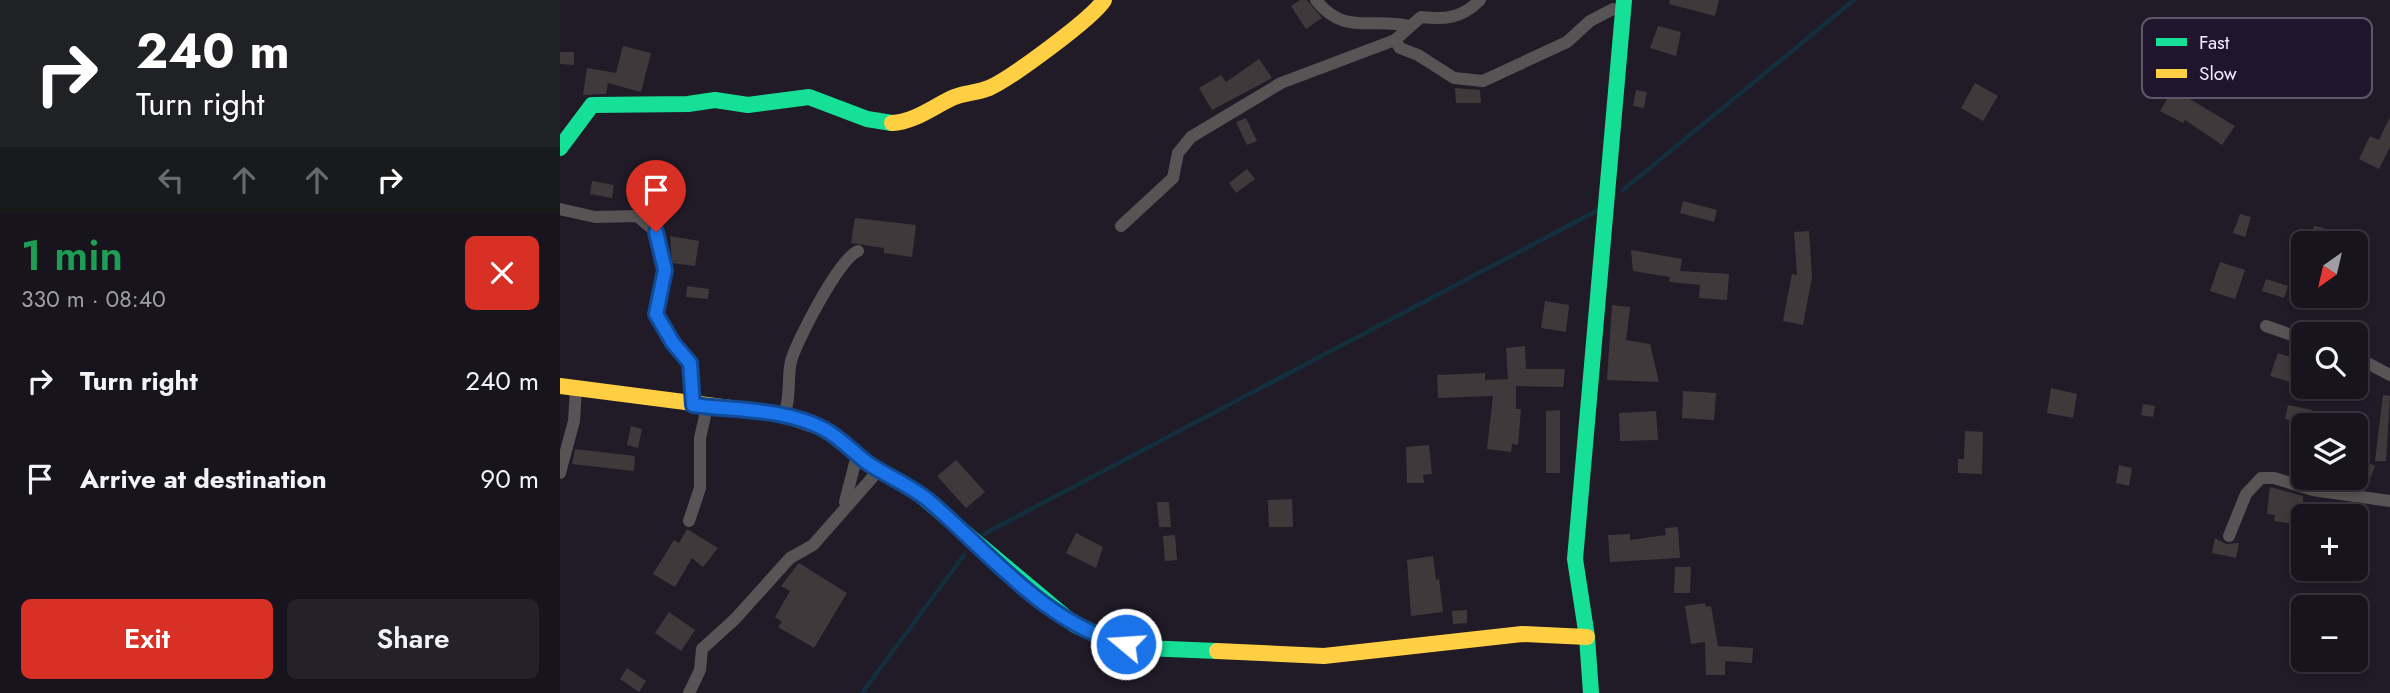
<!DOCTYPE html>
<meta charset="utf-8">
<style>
:root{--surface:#18141d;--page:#25212a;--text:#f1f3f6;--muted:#9f9ea4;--line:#36333b;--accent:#d93025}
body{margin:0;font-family:Jost,sans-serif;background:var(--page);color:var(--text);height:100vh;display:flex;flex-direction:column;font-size:26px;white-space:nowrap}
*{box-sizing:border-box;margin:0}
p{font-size:23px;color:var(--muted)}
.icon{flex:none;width:38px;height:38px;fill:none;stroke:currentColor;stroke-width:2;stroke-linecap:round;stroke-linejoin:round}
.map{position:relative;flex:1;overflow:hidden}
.sheet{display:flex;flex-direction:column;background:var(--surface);width:560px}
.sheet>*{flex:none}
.hud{background:#202124;color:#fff;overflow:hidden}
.needle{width:46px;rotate:214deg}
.controls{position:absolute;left:1731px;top:231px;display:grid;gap:14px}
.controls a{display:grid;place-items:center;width:77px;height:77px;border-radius:10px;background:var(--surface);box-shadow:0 4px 10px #0003,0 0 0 2px var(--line);font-size:35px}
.pin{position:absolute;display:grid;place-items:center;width:60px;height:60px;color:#fff;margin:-72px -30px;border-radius:50% 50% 50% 0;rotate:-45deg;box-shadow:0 0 7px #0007}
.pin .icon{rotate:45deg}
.me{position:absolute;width:77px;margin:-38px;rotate:288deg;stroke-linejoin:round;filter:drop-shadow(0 0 5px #0008)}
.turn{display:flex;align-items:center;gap:24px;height:147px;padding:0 21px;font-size:32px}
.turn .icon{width:91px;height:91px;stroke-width:2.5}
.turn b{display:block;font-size:49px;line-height:60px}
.lanes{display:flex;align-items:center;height:66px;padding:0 21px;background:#0003;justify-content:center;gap:35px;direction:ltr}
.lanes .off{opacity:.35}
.round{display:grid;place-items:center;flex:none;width:74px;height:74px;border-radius:10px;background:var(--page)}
.head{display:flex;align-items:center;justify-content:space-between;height:119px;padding:0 21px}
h1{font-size:42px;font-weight:600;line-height:52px;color:#1e9e55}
.action{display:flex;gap:14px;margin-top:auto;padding:14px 21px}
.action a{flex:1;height:80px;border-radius:10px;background:var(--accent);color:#fff;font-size:28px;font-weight:600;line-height:80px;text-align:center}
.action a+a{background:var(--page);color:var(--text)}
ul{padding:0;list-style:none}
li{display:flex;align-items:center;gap:21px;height:98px;padding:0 21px}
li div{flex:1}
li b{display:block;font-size:26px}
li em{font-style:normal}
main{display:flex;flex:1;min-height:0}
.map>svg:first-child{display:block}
</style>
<main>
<section class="sheet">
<div class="hud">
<div class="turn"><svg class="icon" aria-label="right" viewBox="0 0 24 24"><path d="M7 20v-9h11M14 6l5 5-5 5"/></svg><div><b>240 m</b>Turn right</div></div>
<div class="lanes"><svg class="icon off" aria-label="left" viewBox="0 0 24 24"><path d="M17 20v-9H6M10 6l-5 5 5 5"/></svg><svg class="icon off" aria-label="ahead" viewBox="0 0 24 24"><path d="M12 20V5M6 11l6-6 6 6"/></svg><svg class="icon off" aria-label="ahead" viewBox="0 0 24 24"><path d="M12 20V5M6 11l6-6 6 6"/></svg><svg class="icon" aria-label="right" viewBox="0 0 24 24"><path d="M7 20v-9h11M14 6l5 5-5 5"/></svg></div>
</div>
<div class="head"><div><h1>1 min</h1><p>330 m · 08:40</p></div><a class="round" style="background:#d93025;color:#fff"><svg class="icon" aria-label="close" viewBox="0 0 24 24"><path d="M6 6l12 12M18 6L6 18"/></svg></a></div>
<ul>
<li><svg class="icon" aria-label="right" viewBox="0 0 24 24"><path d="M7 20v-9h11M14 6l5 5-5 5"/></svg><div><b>Turn right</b></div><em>240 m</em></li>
<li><svg class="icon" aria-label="arrive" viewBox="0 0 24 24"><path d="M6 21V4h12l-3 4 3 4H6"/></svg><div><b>Arrive at destination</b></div><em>90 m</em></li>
</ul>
<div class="action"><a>Exit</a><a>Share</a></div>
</section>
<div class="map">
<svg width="1830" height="693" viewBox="0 0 1830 693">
<rect width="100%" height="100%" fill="#201b27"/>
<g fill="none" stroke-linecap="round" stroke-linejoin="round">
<g stroke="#132e3d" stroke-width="4.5">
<polyline points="1063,190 1294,0"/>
<polyline points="424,534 1040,209"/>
<polyline points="302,693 404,555"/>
</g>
</g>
<g fill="#40393b">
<polygon points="740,0 747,0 762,18 746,29 731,6"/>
<polygon points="1110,0 1159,0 1155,16 1109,4"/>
<polygon points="1098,26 1121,32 1116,56 1090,48"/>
<polygon points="63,46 91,53 81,92 48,83 46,94 23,95 27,68 56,73"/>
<polygon points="0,52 14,52 14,65 0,64"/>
<polygon points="699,59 712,78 652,110 639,88 661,75 666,82"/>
<polygon points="1415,83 1438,96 1423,121 1401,108"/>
<polygon points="895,88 920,90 921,103 896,103"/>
<polygon points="1613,89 1675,126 1662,145 1625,120 1623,123 1600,111"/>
<polygon points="1076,90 1087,92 1084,108 1073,106"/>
<polygon points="1830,117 1830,147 1819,169 1799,159 1810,136 1819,140"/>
<polygon points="686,118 697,141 687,145 676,122"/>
<polygon points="687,169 695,179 676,193 669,183"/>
<polygon points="32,181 54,185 52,198 30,194"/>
<polygon points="1123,201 1157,210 1154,222 1120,213"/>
<polygon points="1680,214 1691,217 1685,237 1673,233"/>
<polygon points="295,218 356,225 352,257 324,253 324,248 291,243"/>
<polygon points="1754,226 1764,228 1761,243 1750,243"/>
<polygon points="1249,231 1252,277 1243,325 1223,321 1232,274 1237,275 1234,232"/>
<polygon points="110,236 139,241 135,266 112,263"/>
<polygon points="1071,250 1122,259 1120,271 1169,274 1167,300 1139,298 1140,285 1109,282 1110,277 1073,271"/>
<polygon points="1660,262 1685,270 1675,299 1650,291"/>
<polygon points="1706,279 1728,286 1724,298 1702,291"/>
<polygon points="127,286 149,289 148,299 126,297"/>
<polygon points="985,301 1009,305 1006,332 981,328"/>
<polygon points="1052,305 1070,307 1066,340 1090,344 1099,382 1047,380"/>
<polygon points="965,346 966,369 1005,369 1003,387 956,386 956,409 961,409 958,445 952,444 951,452 927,449 933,396 878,398 877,375 925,373 925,380 948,379 946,348"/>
<polygon points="1718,353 1743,361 1737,384 1710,376"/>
<polygon points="1491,388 1517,394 1513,418 1487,413"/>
<polygon points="1123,391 1156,393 1154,420 1122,418"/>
<polygon points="1823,395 1830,396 1826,461 1815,461"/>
<polygon points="1583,404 1595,406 1593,417 1581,415"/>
<polygon points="1728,405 1752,410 1749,424 1725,419"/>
<polygon points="1000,410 1000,473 986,473 986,411"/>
<polygon points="1096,411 1098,440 1060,441 1059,413"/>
<polygon points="71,426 82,429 78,448 67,445"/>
<polygon points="1405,431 1423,432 1422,474 1398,473 1398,459 1404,459"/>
<polygon points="869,445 872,474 863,475 864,483 847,483 846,447"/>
<polygon points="15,449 75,456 74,471 12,464"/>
<polygon points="396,460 425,492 406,508 377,476"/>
<polygon points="1803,461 1815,466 1806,489 1794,484"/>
<polygon points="1559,465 1572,468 1569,486 1556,483"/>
<polygon points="1710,487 1743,496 1743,525 1714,521 1715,515 1707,514"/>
<polygon points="732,499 733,527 709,527 708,500"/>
<polygon points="597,502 609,502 611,527 599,527"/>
<polygon points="1118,527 1120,558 1050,562 1048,535 1070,534 1070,540 1106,535 1105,528"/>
<polygon points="127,529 158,548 143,567 132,558 115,587 93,574 114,540 119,543"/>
<polygon points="516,533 543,547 536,568 506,553"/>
<polygon points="615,535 617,560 605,561 603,536"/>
<polygon points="1655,538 1666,544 1679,543 1676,558 1652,553"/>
<polygon points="873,556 876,580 879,579 883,612 851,616 847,560"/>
<polygon points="239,563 287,593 254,648 218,627 222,622 215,617 230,591 221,586"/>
<polygon points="1115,567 1131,567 1130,593 1114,593"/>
<polygon points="1145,603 1146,607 1151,606 1158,646 1193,648 1192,663 1165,661 1165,675 1146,675 1145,642 1131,644 1125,606"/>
<polygon points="907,610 907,623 893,624 892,611"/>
<polygon points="109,612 135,630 121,651 95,633"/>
<polygon points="67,668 86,681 79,692 60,679"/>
</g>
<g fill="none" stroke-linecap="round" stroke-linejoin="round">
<g stroke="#585355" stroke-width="12">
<path d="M756,0C784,36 811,17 850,26"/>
<polyline points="835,40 840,48 858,55 894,78 923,81 1007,42 1030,21 1053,9"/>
<polyline points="0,209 35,217 77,216 96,232 105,270 96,314 129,363 133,405"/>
<path d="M561,226L613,178L618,153L631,137L721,83L835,40L861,17C885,20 902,18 920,0"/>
<polyline points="1706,326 1743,339"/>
<polyline points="1796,357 1830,375"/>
<path d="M224,415C231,399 227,379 231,361C237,340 279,259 298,251"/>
<polyline points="0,473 14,421 16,389"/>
<polyline points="285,502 297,455"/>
<polyline points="129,521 140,488 140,438 147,407"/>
<polyline points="1669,536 1686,494 1701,478 1714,478 1753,490 1830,501"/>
<polyline points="129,693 140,670 142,649 175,619 230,558 253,545 319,470"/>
</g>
<g stroke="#16e098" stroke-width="16">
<polyline points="0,148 32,105 128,104 155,100 188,105 249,97 307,119 332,123"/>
<polyline points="359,494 515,625 547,640 584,648 657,651"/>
<polyline points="1031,693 1027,637 1015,559 1064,0"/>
</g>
<g stroke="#ffcf43" stroke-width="16">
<path d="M332,123C354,122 373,107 392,98C403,93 417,93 429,88C450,79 533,18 544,0"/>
<polyline points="0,386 225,415 265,429 309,464 359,494"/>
<polyline points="657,651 764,656 962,634 1027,637"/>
</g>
</g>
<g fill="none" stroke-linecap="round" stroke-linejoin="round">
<defs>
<path id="route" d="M96,232L105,270L96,314L113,343L130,363L133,405C177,411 224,408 264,429C279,437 292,451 306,462C326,476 350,485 369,501C428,551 487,626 566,644"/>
</defs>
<use href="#route" stroke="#114b97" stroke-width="18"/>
<use href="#route" stroke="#1a73e8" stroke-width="12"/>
</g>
<rect x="1582" y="18" width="230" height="80" rx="10" fill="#1f152d" stroke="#5e566b" stroke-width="2"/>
<rect x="1596" y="38" width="31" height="8" fill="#16e098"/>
<rect x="1596" y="69" width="31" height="9" fill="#ffcf43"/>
<g font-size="19" fill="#f2ecfd">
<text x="1639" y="49">Fast</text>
<text x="1639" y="80">Slow</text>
</g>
</svg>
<div class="controls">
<a><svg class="needle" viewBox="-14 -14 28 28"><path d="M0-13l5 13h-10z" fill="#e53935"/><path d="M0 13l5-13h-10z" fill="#9f9ea4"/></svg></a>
<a><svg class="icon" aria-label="search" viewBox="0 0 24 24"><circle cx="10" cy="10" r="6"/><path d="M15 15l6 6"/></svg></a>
<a><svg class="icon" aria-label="layers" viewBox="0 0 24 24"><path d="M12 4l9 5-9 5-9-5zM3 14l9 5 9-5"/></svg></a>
<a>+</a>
<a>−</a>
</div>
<div class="pin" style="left:96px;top:232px;background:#d93025"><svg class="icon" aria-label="arrive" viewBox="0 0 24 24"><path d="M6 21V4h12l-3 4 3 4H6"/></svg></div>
<svg class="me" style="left:566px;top:644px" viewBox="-20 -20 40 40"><circle r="17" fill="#1a73e8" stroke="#fff" stroke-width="3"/><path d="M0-11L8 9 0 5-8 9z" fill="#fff"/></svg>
</div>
</main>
